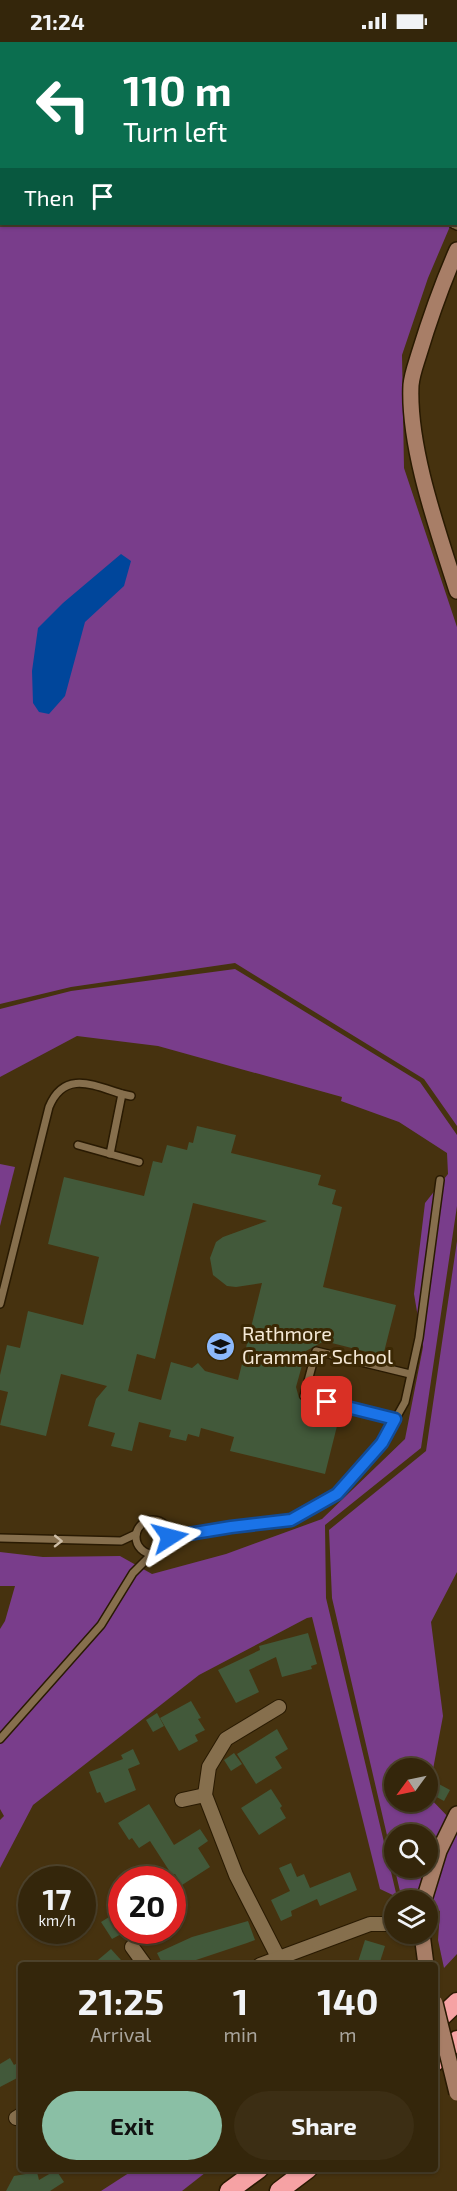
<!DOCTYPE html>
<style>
:root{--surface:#34260b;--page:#3c2e14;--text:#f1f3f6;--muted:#a9a59d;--line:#4e432c;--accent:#8abfa5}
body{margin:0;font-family:"Exo 2",sans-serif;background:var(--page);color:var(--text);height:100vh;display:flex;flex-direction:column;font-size:22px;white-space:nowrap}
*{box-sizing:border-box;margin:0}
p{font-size:20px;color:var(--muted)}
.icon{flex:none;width:33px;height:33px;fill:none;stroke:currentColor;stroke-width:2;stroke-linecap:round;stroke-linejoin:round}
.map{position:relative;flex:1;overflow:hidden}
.details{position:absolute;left:18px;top:1920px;width:420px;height:210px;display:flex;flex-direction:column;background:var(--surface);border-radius:6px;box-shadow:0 2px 4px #0004,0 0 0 2px var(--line)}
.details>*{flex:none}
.hud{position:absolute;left:0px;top:0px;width:458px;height:183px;box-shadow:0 2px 4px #0004,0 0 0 2px var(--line);background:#0b6e4f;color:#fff;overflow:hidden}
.needle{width:39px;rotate:237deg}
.buttons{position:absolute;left:384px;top:1716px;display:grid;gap:12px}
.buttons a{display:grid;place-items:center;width:54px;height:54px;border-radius:50%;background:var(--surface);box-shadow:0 2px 4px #0004,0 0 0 2px var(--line);font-size:30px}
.speed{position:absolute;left:18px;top:1824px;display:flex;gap:12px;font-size:30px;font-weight:700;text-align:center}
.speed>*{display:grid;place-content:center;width:78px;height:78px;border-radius:50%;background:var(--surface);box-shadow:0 2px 4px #0004,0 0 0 2px var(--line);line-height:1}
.speed small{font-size:15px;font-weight:400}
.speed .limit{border:9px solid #d22;background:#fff;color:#111}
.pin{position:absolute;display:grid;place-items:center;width:51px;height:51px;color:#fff;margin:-26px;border-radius:12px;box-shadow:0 3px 9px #0006}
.me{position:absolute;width:66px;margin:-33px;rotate:81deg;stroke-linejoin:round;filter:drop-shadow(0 0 4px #0008)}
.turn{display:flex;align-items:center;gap:21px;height:126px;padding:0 24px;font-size:27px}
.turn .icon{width:78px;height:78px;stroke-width:2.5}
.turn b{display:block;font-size:42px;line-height:51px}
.then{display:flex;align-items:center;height:57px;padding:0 24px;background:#0003;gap:12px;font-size:22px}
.eta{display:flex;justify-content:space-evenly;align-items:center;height:102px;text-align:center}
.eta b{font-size:36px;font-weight:700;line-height:42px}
.button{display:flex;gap:12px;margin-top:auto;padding:12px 24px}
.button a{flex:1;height:69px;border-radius:36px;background:var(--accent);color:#111;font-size:24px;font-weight:700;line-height:69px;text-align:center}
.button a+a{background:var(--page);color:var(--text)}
.status{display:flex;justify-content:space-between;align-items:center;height:42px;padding:0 30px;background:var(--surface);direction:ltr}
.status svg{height:16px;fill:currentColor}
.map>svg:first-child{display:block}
</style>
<div class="status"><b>21:24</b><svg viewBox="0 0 49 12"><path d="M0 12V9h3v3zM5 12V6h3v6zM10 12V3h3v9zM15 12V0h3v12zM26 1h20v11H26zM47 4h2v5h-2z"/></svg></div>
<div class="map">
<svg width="457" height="2149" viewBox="0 0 457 2149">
<rect width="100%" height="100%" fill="#46320f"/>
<g fill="#793d8b" fill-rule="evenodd">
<polygon points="0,0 232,1 2,2 2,182 451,182 428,236 402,313 404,426 457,585 457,1084 424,1037 235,921 71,945 0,962"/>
<polygon points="235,927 420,1040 457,1093 457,1164 421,1406 325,1483 326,1556 397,1855 380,1847 312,1575 307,1576 199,1633 33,1763 0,1826 0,1778 4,1774 0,1767 0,1587 5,1579 15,1544 0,1544 0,1510 43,1515 120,1514 152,1532 226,1512 322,1477 405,1397 423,1305 414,1252 425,1161 448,1132 447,1111 399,1080 341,1059 342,1055 158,1004 77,994 0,1035 0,967 71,949"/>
<polygon points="0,1122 15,1125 0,1184"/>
<path d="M457,1199V1530L431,1580L443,1674L428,1754L452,1779L457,1772V1912L444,1926L438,1898L440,1869L428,1865V1858H402L332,1556L329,1488L426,1409ZM394,1726H428V1760H394ZM394,1792H428V1826H394Z"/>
<polygon points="135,2127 210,2127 182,2149 101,2149"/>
</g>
<polygon fill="#00469b" points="121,512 131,519 124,544 85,580 65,654 49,672 39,670 33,661 32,629 38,586 63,561"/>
<g fill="#42593a" fill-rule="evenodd">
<path d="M197,1084L236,1093L231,1111L321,1133L318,1143L336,1148L332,1162L342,1165L323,1245L396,1263L383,1314L324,1299L306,1309L296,1345L299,1356L304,1360L308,1368L339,1376L325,1432L230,1409L234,1395L201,1386L199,1395L188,1392L186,1399L169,1395L171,1388L139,1380L132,1409L111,1404L115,1391L88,1384L96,1357L107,1344L61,1332L46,1394L0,1383L8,1350L0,1348V1333L7,1303L20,1306L28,1269L83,1283L99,1215L48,1202L64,1135L144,1154L153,1119L162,1121L167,1103L187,1108L189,1100L193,1101ZM193,1161L267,1179L223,1195L216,1200L210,1216L213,1233L227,1244L236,1245L262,1241L238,1338L205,1329L198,1321L192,1326L171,1320L161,1358L128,1349L137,1312L155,1317Z"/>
<polygon points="308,1591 317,1622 311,1624 312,1627 282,1635 276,1615 249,1628 259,1650 236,1661 218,1628 260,1608 259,1604"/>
<polygon points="191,1659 201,1676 198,1677 205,1688 195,1693 198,1699 179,1709 160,1676"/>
<polygon points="157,1671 164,1684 153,1690 146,1678"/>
<polygon points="277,1687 288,1707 275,1715 282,1726 256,1742 237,1712"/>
<polygon points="133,1707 140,1722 128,1727 136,1748 105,1761 100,1750 97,1751 89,1730 123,1717 121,1713"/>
<polygon points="234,1711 242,1722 231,1729 224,1718"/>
<polygon points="437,1741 450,1748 444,1759 431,1752"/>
<polygon points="271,1747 282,1764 280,1766 286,1776 259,1793 241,1766"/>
<polygon points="149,1762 174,1803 200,1787 208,1799 198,1806 210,1825 182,1843 175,1832 172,1833 150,1799 139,1806 132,1796 129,1798 118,1781"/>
<polygon points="291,1821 297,1835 304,1832 310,1846 350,1830 357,1848 320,1864 317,1857 291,1869 292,1874 281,1879 271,1858 290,1849 279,1826"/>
<polygon points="122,1867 122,1888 125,1890 112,1897 101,1880"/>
<polygon points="248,1879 255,1898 247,1901 181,1923 163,1923 157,1911 192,1895"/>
<polygon points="365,1898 385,1904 379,1923 357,1923"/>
<polygon points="111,1907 121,1918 114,1923 92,1923"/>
<polygon points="10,2016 14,2023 21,2019 21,2034 0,2045 0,2022"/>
<polygon points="56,2128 64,2140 50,2149 6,2149 14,2134 37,2130 39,2138"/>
</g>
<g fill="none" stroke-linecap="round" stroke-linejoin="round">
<defs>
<g id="lane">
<polyline points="202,2 202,0"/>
<polyline points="453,182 457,184"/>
<polyline points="122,1052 131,1054"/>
<polyline points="78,1103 139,1120"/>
<path d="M0,1262L49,1065C64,1028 93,1043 122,1052L110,1112"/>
<polyline points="395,1377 304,1354 316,1309 410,1332"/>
<circle cx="153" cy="1495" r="17"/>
<polyline points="170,1495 231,1485 291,1478 337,1452 382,1401 405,1360 419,1296 440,1138"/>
<polyline points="0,1496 121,1499 136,1492"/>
<polyline points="0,1697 101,1583 133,1531 151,1513"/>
</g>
<g id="street">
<polyline points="182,1758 205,1753"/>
<polyline points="132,1905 145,1923"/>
<polyline points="279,1917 236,1833 205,1753 209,1725 226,1697 279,1665"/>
<polyline points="260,1923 370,1882 394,1882"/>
<polyline points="16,2076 21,2073"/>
</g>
<g id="secondary">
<path d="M457,208C442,242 430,276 419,312C416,322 412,332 411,343C408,406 438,489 457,549"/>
<polyline points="424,1858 439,1809 457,1772"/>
<polyline points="422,1892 426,1923"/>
</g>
<g id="highway">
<polyline points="435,1981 457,1960"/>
<polyline points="435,2020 457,1998"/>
<polyline points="229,2149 259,2127"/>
<polyline points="279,2149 308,2127"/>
</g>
</defs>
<use href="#lane" stroke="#291a02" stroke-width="10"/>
<use href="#street" stroke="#291a02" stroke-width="16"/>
<use href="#secondary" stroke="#291a02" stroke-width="18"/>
<use href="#highway" stroke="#291a02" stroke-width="21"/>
<use href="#lane" stroke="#866f4d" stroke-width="7"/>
<use href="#street" stroke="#866f4d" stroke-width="14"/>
<use href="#secondary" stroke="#a87e67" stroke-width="15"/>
<use href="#highway" stroke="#f6a2a4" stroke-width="18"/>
<defs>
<polyline id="secondary-bridge" points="435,1961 457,2051"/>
</defs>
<use href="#secondary-bridge" stroke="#291a02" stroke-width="18" stroke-linecap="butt"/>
<use href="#secondary-bridge" stroke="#a87e67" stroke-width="15"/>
</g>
<defs><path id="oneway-chevron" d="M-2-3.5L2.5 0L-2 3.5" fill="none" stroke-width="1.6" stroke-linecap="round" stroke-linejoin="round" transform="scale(1.5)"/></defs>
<use stroke="#cebea6" href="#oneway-chevron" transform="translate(58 1499) rotate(1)"/>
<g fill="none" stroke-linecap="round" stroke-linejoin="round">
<defs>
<polyline id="route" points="170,1495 231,1485 291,1478 337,1452 382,1401 395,1377 327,1360"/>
</defs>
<use href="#route" stroke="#114b97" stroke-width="15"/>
<use href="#route" stroke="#1a73e8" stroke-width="10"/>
</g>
<defs>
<symbol id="school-disc" viewBox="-11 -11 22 22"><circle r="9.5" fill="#8cb9fc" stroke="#3b2804"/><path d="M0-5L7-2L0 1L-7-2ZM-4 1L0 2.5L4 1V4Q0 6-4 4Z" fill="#111"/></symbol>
</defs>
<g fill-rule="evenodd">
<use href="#school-disc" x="204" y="1288" width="33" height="33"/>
</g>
<g text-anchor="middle" stroke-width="6" stroke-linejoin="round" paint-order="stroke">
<g font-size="20" fill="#f5e9d6" stroke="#3b2804" text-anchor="start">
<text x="242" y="1299">Rathmore<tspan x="242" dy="23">Grammar School</tspan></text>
</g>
</g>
</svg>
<div class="buttons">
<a><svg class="needle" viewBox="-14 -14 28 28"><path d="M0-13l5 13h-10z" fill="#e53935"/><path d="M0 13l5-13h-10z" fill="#a9a59d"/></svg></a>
<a><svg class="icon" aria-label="search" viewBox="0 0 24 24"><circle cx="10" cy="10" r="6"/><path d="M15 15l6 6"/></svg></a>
<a><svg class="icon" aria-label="layers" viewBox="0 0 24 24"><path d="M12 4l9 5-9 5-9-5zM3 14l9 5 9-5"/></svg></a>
</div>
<div class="speed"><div>17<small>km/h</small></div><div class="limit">20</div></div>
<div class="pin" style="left:327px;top:1360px;background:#d93025"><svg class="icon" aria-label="arrive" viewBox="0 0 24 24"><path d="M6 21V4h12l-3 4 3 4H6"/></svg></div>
<svg class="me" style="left:170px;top:1495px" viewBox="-20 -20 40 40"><path d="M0-17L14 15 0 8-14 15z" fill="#1a73e8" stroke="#fff" stroke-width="4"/></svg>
<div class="hud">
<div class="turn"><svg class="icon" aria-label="left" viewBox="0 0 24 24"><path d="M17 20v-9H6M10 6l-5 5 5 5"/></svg><div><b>110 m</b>Turn left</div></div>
<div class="then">Then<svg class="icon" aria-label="arrive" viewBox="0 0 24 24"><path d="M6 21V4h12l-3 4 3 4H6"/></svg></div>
</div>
<section class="details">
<div class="eta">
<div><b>21:25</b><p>Arrival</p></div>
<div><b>1</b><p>min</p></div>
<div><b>140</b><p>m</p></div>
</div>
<div class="button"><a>Exit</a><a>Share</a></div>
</section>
</div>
